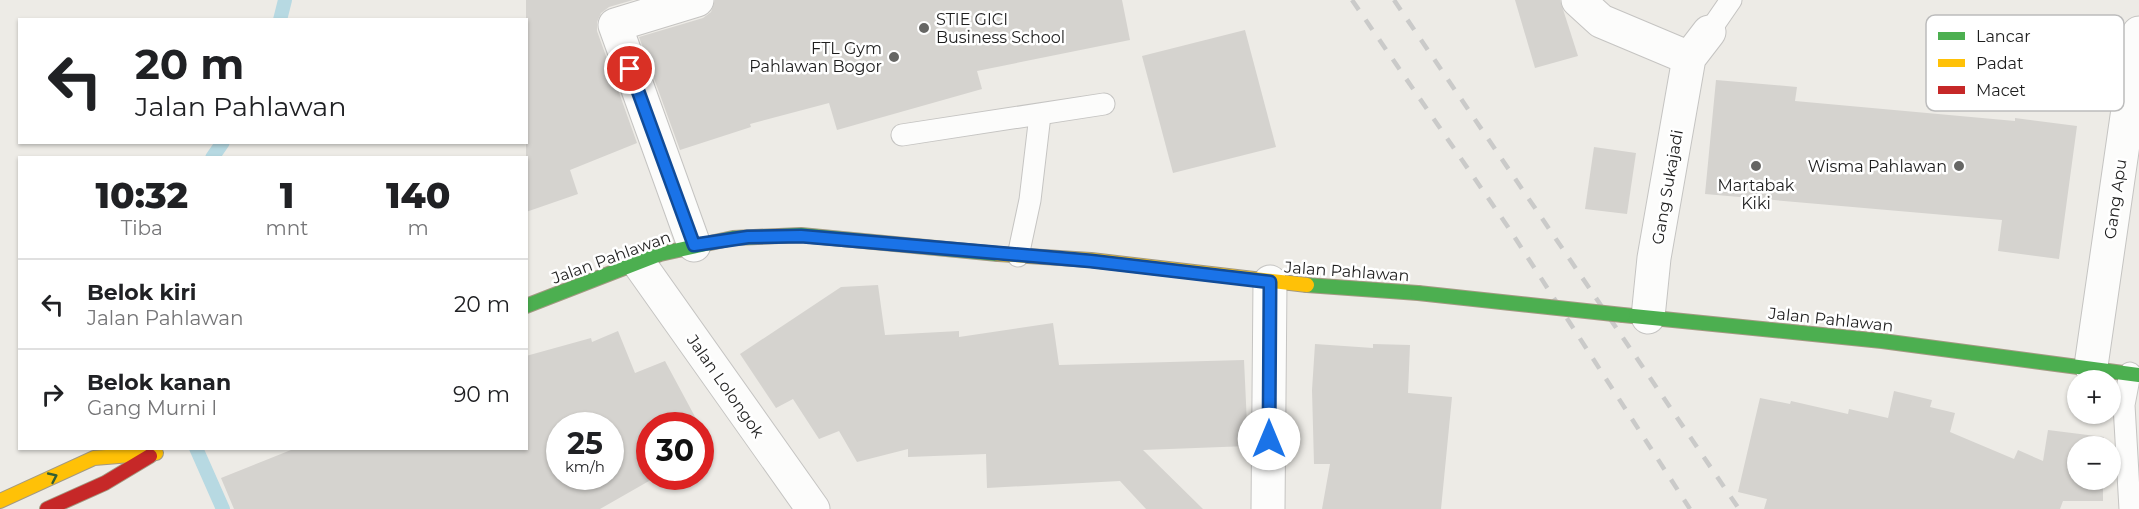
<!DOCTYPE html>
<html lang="id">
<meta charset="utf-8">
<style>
:root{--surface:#fff;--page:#f2f2f2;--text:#202124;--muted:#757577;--line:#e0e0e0}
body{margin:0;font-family:Montserrat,sans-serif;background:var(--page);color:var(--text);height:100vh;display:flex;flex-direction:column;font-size:22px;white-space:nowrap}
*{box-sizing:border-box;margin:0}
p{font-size:20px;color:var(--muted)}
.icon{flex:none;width:33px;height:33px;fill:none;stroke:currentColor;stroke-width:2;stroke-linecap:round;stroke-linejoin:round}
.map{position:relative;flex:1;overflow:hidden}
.details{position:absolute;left:18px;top:156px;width:510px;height:294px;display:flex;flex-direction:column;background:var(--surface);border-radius:0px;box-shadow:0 2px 4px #0004}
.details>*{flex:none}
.hud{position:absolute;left:18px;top:18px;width:510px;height:126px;border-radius:0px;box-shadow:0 2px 4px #0004;background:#fff;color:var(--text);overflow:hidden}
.fabs{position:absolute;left:2067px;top:370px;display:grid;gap:12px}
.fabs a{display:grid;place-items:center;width:54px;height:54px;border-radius:50%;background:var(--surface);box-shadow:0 2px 4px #0004;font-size:30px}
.speed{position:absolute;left:546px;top:412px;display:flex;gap:12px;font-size:30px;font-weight:700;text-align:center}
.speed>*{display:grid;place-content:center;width:78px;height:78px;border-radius:50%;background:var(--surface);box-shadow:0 2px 4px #0004;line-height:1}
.speed small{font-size:15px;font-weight:400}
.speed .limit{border:9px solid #d22;background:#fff;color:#111}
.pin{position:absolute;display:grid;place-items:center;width:51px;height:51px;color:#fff;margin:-26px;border:3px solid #fff;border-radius:50%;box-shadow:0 2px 6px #0007}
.me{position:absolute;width:66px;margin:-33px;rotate:0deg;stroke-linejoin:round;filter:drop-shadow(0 0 4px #0008)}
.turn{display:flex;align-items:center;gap:21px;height:126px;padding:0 18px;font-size:27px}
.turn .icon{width:78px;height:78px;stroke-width:2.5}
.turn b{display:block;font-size:42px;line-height:51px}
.eta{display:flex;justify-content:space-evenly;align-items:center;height:102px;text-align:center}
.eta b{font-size:36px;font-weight:800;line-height:42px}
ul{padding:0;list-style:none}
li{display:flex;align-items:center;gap:18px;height:90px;padding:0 18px;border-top:2px solid var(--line)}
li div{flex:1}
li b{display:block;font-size:22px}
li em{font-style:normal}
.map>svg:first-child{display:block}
</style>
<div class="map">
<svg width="2139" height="509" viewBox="0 0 2139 509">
<rect width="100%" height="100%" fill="#edebe6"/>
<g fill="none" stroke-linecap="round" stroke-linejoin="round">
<g stroke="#b7d9e2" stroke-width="14">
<polyline points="280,20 285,0"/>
<polyline points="212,158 223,142"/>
<polyline points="196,448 223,509"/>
</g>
</g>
<g fill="#d5d3cf" fill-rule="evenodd">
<polygon points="526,0 633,0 609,7 601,13 597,22 597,31 637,143 570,170 578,194 526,212"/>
<polygon points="715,0 1122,0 1130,40 977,71 982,89 837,130 829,103 750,124 751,127 680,150 639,37 703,18 711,12"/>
<polygon points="1515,0 1560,0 1578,56 1535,68"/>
<polygon points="1245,30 1276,147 1173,173 1142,56"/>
<polygon points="1716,80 1797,87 1795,101 2015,121 2015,118 2077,126 2059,259 1998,251 2002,220 1705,194"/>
<polygon points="1594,147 1636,153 1627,214 1585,209"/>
<polygon points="878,285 885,335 959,331 959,337 1053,323 1059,365 1244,360 1248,446 1143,450 1203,509 1146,509 1120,481 987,488 986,454 908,457 908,449 857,462 839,431 819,439 793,399 776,408 740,354 841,287"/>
<path d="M618,331L635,373L665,361L700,426H650V477H656L600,509H234L221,478L296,448H526V356L591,338L592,342ZM560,426H610V477H560Z"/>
<polygon points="1315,344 1373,348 1373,344 1410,345 1408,393 1452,397 1441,509 1322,509 1330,464 1314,464 1312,390"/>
<polygon points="1894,391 1932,400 1930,407 1955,413 1950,432 2014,459 2018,450 2043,461 2048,430 2104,437 2104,447 2078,447 2078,480 2103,480 2103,501 2063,501 2060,509 1764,509 1767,499 1738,492 1760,398 1790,404 1791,401 1848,414 1849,409 1888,418"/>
<polygon points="700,427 711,446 700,452"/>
</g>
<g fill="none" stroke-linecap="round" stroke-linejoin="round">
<defs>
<g id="lane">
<polyline points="1709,32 1731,0"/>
<polyline points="902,135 1104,104"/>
<polyline points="1018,256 1030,200 1040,115"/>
<polyline points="2130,373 2124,405 2130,509"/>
</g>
<g id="street">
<polyline points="1578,0 1601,21 1689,58"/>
<polyline points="694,245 615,25 697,0"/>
<polyline points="638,262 813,509"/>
<polyline points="1648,317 1654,258 1689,58 1709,32"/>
<polyline points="2091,366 2139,33"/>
<polyline points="1268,509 1270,282"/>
</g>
<g id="fast">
<polyline points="1307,285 1418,293"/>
<polyline points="526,306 660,254 733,238 801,235 998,254"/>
<polyline points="1623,315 1882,341 2139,375"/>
</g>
<g id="slow">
<polyline points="998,254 1091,260 1307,285"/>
<polyline points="0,501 94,458 156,453"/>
</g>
<polyline id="jam" points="47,509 105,483 150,456"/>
</defs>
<use href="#lane" stroke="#c5c4c2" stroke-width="23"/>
<use href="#street" stroke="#c5c4c2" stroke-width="35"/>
<use href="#fast" stroke="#a39982" stroke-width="16"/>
<use href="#slow" stroke="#a39982" stroke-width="16"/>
<use href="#jam" stroke="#a39982" stroke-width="16"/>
<use href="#lane" stroke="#fcfcfb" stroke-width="21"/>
<use href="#street" stroke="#fcfcfb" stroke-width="33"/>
<use href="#fast" stroke="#4caf50" stroke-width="14"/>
<use href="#slow" stroke="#ffc107" stroke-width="14"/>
<use href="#jam" stroke="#c62828" stroke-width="14"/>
<g stroke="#cacac9" stroke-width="4.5" stroke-dasharray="12 12" stroke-linecap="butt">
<polyline points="1352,0 1508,227 1690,509"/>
<polyline points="1394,0 1739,509"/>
</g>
<defs>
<polyline id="fast-bridge" points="1418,293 1623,315"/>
</defs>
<use href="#fast-bridge" stroke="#a39982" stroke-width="16" stroke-linecap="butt"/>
<use href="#fast-bridge" stroke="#4caf50" stroke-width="14"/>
</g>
<defs><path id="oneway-chevron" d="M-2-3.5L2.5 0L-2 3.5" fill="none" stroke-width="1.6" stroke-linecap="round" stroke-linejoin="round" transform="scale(1.5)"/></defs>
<use stroke="#335f34" href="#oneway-chevron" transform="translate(53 477) rotate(-25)"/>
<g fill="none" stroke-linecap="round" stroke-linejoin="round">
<defs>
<polyline id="route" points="630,69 694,245 748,237 801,236 1091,261 1270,282 1269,439"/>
</defs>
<use href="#route" stroke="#114b97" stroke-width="15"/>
<use href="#route" stroke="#1a73e8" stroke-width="10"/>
</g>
<g fill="#666664" stroke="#fff" stroke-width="2">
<circle cx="924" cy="28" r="6"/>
<circle cx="894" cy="57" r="6"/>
<circle cx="1756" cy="166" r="6"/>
<circle cx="1959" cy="166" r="6"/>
</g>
<g text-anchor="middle" stroke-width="5" stroke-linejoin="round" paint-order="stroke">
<g font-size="16" fill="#1e1e1e" stroke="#fff" text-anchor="end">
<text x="936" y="25" text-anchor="start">STIE GICI<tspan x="936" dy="18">Business School</tspan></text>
<text x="882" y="54">FTL Gym<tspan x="882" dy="18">Pahlawan Bogor</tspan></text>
<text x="1947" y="172">Wisma Pahlawan</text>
<text x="1756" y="191" text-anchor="middle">Martabak<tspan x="1756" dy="18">Kiki</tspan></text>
</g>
<g font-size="16" fill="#1e1e1e" stroke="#fff">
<text transform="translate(1667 187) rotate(-80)" y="6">Gang Sukajadi</text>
<text transform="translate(2115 199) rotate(-82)" y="6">Gang Apu</text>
<text transform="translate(611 257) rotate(-20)" y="6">Jalan Pahlawan</text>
<text transform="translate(1347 271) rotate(4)" y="6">Jalan Pahlawan</text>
<text transform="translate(1831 319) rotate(6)" y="6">Jalan Pahlawan</text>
<text transform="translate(726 386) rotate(55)" y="6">Jalan Lolongok</text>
</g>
</g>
<rect x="1926" y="15" width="198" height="96" rx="9" fill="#fff" stroke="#bcbcbc" stroke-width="1.5"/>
<rect x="1938" y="32" width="27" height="8" fill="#4caf50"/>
<rect x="1938" y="59" width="27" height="8" fill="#ffc107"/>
<rect x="1938" y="86" width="27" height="8" fill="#c62828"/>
<g font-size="16" fill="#1e1e1e">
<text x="1976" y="42">Lancar</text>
<text x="1976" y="69">Padat</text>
<text x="1976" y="96">Macet</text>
</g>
</svg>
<div class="fabs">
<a>+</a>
<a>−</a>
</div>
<div class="speed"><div>25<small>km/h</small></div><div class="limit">30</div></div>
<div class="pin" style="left:630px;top:69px;background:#d93025"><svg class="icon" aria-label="arrive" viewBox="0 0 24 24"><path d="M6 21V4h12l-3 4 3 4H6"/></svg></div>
<svg class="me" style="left:1269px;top:439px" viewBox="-20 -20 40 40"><circle r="19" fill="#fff"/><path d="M0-13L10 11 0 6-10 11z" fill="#1a73e8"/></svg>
<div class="hud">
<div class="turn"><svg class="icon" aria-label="left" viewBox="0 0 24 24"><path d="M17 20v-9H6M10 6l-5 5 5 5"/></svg><div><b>20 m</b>Jalan Pahlawan</div></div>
</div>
<section class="details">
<div class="eta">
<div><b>10:32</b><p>Tiba</p></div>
<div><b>1</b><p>mnt</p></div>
<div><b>140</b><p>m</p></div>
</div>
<ul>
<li><svg class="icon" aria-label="left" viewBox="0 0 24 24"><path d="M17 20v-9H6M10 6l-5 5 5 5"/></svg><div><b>Belok kiri</b><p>Jalan Pahlawan</p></div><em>20 m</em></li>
<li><svg class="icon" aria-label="right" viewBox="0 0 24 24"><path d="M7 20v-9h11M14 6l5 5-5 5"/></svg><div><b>Belok kanan</b><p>Gang Murni I</p></div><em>90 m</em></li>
</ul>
</section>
</div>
